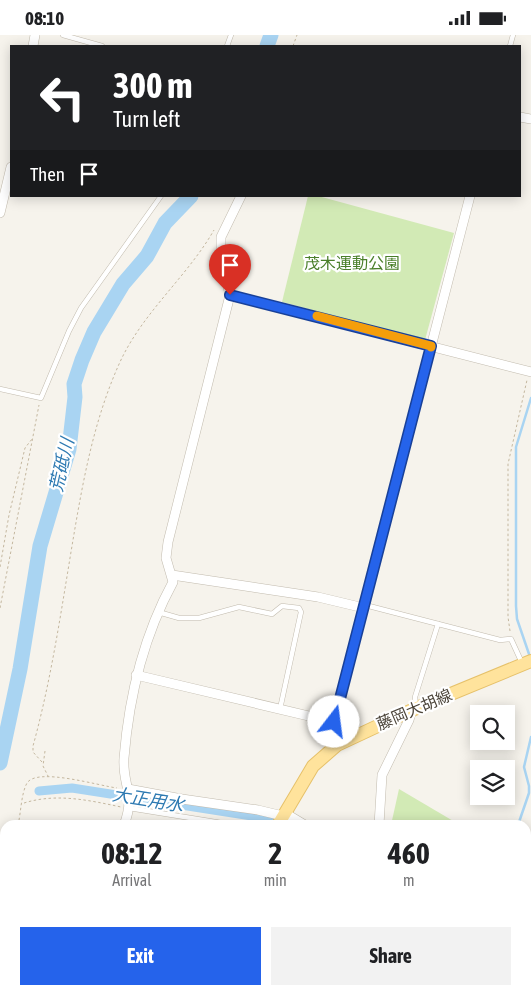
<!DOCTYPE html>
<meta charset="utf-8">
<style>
:root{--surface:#fff;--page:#f2f2f2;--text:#202124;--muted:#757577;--accent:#2563eb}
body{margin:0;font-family:"Asap Condensed","Noto Sans JP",sans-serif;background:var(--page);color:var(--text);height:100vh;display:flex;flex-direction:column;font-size:19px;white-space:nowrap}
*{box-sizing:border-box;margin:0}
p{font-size:16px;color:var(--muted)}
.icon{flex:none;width:28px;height:28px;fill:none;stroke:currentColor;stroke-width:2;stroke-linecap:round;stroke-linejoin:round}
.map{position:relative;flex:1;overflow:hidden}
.panel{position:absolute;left:0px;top:785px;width:531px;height:175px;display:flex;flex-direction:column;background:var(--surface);border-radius:15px 15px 0 0;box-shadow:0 2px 12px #0003}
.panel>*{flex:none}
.guide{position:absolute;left:10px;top:10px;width:511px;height:152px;border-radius:0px;box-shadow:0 2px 12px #0003;background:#202124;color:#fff;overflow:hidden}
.controls{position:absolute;left:470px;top:670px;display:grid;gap:10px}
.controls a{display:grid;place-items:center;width:45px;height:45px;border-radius:0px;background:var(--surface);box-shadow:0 2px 12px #0003;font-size:25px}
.pin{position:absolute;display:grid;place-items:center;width:42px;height:42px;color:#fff;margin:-51px -21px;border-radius:50% 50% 50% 0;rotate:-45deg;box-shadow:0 0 5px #0007}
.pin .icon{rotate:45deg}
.me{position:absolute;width:55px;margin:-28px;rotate:15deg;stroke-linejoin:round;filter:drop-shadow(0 0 4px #0008)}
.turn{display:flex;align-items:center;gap:18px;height:105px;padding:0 20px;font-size:22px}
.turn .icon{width:65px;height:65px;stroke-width:2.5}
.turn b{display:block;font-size:35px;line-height:42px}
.then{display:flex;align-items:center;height:48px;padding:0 20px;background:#0003;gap:10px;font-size:19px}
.eta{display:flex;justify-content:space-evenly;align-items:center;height:85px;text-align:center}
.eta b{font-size:30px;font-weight:700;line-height:35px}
.action{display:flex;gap:10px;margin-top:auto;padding:10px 20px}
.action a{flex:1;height:58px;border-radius:0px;background:var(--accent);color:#fff;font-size:20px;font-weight:700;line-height:58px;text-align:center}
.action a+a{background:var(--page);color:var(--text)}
.status{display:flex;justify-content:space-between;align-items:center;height:35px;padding:0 25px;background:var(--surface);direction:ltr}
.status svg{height:14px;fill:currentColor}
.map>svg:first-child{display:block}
</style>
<div class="status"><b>08:10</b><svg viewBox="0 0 49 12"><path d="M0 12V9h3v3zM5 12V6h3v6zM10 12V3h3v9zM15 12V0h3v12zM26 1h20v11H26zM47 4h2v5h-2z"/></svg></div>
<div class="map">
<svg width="531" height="960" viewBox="0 0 531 960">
<rect width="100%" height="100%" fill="#f6f3ec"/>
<g fill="#d2eab5">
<polygon points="308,161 318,161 454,198 425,305 282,267"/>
<polygon points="399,754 460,790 391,790"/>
<polygon points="526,829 531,832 531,886 526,892"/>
</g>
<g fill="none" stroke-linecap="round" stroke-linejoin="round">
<g stroke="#a9d4f2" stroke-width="2.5">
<polyline points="529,619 517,584 516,571 516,412 531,363"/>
<polyline points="518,790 529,758 529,751 524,732 531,702"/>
<polyline points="473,955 474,960"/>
</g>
<g stroke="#a9d4f2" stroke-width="9">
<polyline points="39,756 72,753 270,784 285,790"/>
<polyline points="424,960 424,955"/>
</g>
<g stroke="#a9d4f2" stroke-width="15">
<polyline points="267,11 271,0"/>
<polyline points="0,728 20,634 40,511 69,414 75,362 74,349 82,325 94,297 123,249 147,221 165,188 191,161"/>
</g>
<defs>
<g id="lane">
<polyline points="63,0 102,11"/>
<polyline points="227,11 231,0"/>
<polyline points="510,11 513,0"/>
<polyline points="0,354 41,363 69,296 81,273 161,161"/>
<polyline points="365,570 500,605 511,604 522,628"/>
<polyline points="158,577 179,583 199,583 239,572 272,579 282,571 299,573 301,577 280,674"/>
<polyline points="416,672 415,662 438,589"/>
<polyline points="129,773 234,790"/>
<polyline points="431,960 431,955"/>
</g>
<g id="street">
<polyline points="33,11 35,0"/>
<polyline points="520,82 531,84"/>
<polyline points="0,178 11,132"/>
<polyline points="230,260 531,337"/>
<polyline points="172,540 318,562 364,573"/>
<polyline points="136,640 334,687"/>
<polyline points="337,710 332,698 334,687 470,161"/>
<polyline points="128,754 182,764 258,775 283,781"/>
<polyline points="285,778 305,790"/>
<path d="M124,790C136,759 122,750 124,723C129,661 143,602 173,547L166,523L168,507L230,260L221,224V202L241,161"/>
<polyline points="379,790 382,740 409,685 412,675"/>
<polyline points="323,955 324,960"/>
<polyline points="61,960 64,955"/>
</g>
<g id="primary">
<polyline points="278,790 313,731 337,710 412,675 531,626"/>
<polyline points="186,960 189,955"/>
</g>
</defs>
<use href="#lane" stroke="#c2bbae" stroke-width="5.5"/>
<use href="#street" stroke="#c2bbae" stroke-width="10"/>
<use href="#primary" stroke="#e6c16a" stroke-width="14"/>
<g stroke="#c4b79f" stroke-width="1" stroke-dasharray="2.5 2.5" stroke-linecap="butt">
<polyline points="293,11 297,0"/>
<polyline points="0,532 9,480 25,413 32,404"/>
<polyline points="0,573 39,370"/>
<polyline points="510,596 508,582 508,429 527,345"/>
<polyline points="45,716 43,731 48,741"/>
<path d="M42,727L33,717V711C52,642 62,570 74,499C84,440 95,382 120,327C143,277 187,242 214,195"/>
<path d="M24,768C56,758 88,765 121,772"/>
<path d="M18,790C21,778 21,759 27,748C37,732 100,751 117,753"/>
<polyline points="0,869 5,848"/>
</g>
<use href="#lane" stroke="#fff" stroke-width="4.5"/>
<use href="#street" stroke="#fff" stroke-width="9"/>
<use href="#primary" stroke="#ffe39c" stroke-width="12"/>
</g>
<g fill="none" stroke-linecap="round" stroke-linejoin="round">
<defs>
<polyline id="route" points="230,260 431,311 334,687"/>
</defs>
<use href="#route" stroke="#184099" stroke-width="12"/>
<use href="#route" stroke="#2563eb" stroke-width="9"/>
<polyline stroke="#f59e0b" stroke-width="9" points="317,281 431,311 431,312"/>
</g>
<g text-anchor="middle" stroke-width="4.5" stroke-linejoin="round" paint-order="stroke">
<g font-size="16" fill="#4a7f2a" stroke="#fff">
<text x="352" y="234">茂木運動公園</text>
</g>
<g font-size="16" fill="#4b4439" stroke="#fff">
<text transform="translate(414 674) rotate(-23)" y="6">藤岡大胡線</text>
</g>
<g font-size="18" font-style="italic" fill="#2e7ab2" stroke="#fff">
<text transform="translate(62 430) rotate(-77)" y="6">荒砥川</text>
<text transform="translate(148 765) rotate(9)" y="6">大正用水</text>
</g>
</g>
</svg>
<div class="controls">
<a><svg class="icon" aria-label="search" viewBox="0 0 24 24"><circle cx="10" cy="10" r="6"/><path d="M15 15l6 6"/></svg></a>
<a><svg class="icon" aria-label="layers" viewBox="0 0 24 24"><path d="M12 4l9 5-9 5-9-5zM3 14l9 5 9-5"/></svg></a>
</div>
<div class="pin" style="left:230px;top:260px;background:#d93025"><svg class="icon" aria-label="arrive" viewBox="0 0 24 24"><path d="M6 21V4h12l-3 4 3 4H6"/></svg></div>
<svg class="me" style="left:334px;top:687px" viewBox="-20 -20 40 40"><circle r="19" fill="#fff"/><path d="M0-13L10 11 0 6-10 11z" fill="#2563eb"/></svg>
<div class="guide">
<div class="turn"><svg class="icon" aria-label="left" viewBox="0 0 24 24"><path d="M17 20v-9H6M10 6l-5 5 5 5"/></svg><div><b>300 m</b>Turn left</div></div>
<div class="then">Then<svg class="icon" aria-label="arrive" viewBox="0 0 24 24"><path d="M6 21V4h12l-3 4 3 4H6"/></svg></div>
</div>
<section class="panel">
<div class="eta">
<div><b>08:12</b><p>Arrival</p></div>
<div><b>2</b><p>min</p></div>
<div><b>460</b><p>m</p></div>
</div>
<div class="action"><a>Exit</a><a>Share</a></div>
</section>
</div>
